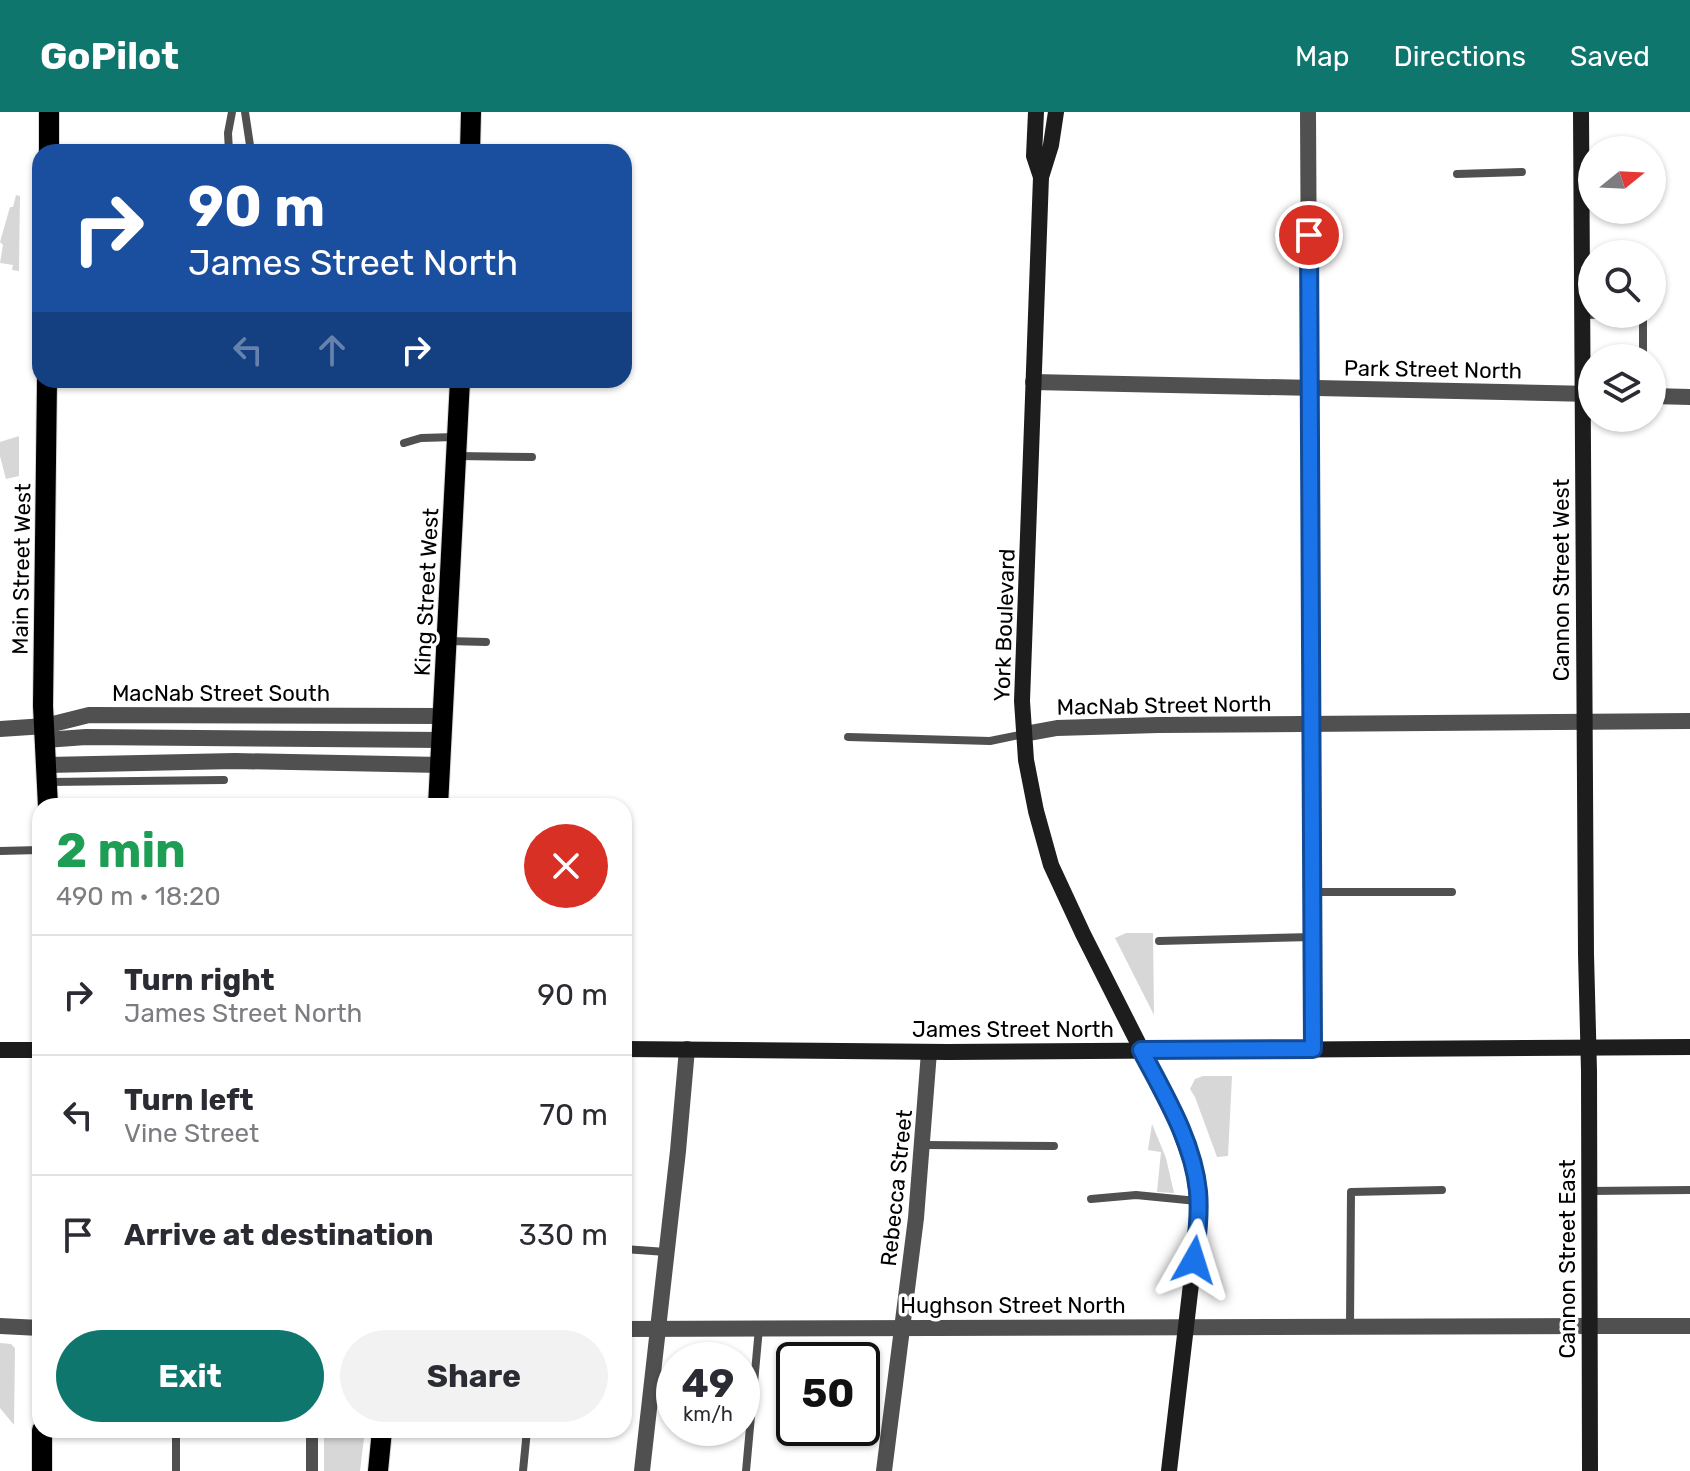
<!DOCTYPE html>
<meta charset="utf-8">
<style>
:root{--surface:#fff;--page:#f2f2f3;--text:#2b2b33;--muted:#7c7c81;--line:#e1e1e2;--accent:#0f766e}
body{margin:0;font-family:Rubik,sans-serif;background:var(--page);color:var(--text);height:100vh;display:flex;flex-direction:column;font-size:30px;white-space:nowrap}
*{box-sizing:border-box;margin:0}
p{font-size:26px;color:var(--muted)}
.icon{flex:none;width:44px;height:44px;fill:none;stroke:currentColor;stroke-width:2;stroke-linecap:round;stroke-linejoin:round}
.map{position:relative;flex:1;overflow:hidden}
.drawer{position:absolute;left:32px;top:686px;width:600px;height:640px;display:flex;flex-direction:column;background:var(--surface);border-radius:24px;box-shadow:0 2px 6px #0004}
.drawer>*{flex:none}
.hud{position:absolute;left:32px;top:32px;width:600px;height:244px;border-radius:24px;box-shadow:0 2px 6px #0004;background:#1a4fa0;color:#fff;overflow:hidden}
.needle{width:52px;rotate:72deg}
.controls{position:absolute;left:1578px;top:24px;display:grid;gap:16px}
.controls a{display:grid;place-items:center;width:88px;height:88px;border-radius:50%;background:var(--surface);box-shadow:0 2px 6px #0004;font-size:40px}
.speed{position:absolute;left:656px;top:1230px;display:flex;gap:16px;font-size:40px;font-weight:700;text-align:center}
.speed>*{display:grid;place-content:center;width:104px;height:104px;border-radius:50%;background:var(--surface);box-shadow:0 2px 6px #0004;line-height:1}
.speed small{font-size:20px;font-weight:400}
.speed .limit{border:4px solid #111;border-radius:12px;background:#fff;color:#111}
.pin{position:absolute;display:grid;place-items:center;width:68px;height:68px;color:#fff;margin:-34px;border:4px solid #fff;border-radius:50%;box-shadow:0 2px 8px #0007}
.me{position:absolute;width:88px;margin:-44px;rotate:6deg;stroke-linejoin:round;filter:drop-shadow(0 0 6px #0008)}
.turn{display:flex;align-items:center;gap:28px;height:168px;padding:0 24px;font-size:36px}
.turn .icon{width:104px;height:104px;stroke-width:2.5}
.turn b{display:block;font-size:56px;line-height:68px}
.lanes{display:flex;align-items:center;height:76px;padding:0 24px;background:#0003;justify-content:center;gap:40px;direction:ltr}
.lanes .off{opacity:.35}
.round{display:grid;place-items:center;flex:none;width:84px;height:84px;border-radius:42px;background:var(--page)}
.summary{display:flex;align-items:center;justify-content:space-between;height:136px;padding:0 24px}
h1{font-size:48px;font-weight:700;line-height:60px;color:#1e9e55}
.cta{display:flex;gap:16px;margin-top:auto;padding:16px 24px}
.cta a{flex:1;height:92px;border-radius:48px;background:var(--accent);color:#fff;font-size:32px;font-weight:700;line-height:92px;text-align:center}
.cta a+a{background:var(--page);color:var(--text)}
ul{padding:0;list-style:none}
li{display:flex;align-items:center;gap:24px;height:120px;padding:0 24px;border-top:2px solid var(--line)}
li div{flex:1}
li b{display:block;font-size:30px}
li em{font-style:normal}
header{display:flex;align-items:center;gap:48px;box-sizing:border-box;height:112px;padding:0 40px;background:var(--accent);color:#fff}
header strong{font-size:38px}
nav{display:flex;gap:44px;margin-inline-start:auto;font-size:28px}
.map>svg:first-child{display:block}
</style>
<header>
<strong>GoPilot</strong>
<nav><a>Map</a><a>Directions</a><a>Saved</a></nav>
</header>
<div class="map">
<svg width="1690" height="1359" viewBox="0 0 1690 1359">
<rect width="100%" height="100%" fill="#fff"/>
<g fill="#d7d7d7">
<polygon points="16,83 20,84 19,159 12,158 13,153 0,151 3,133 0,130 10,95 13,95"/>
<polygon points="19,324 19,364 6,367 0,344 0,330"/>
<polygon points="1126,821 1153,821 1154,903 1115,826"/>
<polygon points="1203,964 1232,964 1228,1044 1217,1045 1195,985 1190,977 1195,967"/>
<polygon points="1152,1012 1166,1046 1174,1081 1157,1080 1161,1040 1148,1038"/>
<polygon points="0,1231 11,1232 15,1236 14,1313 0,1296"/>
<polygon points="324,1318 365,1318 360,1359 324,1359"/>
</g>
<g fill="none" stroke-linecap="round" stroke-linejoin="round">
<defs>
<g id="primary">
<polyline points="49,40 49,0"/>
<polyline points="470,40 471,0"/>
<polyline points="47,268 43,594 48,694"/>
<polyline points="438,694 460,268"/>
<polyline points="42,1359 42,1318"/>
<polyline points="378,1359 382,1318"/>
</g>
</defs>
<use href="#primary" stroke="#dbdbdb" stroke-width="22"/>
<g stroke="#505050" stroke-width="8">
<polyline points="245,0 251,40"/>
<polyline points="229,40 228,21 232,0"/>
<polyline points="1457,62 1522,60"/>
<polyline points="1582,203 1643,202 1643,246"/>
<polyline points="404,331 421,326 455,325"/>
<polyline points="457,344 532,345"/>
<polyline points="448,529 486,530"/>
<polyline points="848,625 990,629 1024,622"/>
<polyline points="49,670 224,668"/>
<polyline points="0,739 40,738"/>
<polyline points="1313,780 1452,780"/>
<polyline points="1159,829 1312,825"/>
<polyline points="924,1033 1054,1034"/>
<polyline points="1589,1079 1690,1078"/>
<polyline points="1091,1087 1136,1083 1197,1089"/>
<polyline points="624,1137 666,1140"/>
<polyline points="1350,1214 1351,1080 1442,1078"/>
<polyline points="176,1318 176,1359"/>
<polyline points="523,1359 527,1318"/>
<polyline points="746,1359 759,1216"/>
</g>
<polyline stroke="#505050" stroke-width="12" points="312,1318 312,1359"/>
<g stroke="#505050" stroke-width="16">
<polyline points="1308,0 1313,937"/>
<polyline points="1033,270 1592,282"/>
<polyline points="1652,284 1690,285"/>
<polyline points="0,617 45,614 89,603 444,604"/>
<polyline points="1024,622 1057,616 1158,613 1690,609"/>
<polyline points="45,628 86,625 442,628"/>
<polyline points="47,653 235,649 441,653"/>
<polyline points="0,1214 40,1216"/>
<polyline points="1589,1214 1690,1214"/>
<polyline points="642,1359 678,1039 687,937"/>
<polyline points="884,1359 916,1106 929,940"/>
</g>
<polyline stroke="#505050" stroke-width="16" points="624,1217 1589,1214"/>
<g stroke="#1d1d1d" stroke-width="16">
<polyline points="1036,0 1034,44 1041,65"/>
<polyline points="1056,0 1051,33 1041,65 1022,589 1026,648 1036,699 1051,753 1083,822 1175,1004 1194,1058 1199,1104 1169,1359"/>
<polyline points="1581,0 1586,842 1589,959 1590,1359"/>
<polyline points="624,937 948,940 1690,935"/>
<polyline points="0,938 40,938"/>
</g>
<use href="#primary" stroke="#000" stroke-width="20"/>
</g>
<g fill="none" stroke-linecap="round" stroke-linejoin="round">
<defs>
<path id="route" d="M1194,1148C1197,1125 1200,1102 1198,1079C1193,1029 1164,982 1141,938L1313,937L1309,123"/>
</defs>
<use href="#route" stroke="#114b97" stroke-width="20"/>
<use href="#route" stroke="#1a73e8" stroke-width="14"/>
</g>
<g text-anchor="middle" stroke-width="7" stroke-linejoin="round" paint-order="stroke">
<g font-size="22" fill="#000" stroke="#fff">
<text transform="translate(1433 257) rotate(1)" y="8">Park Street North</text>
<text transform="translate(21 457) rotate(-89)" y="8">Main Street West</text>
<text transform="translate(1561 468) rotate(-90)" y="8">Cannon Street West</text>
<text transform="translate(426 480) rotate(-87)" y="8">King Street West</text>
<text transform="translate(1004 513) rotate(-88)" y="8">York Boulevard</text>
<text x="221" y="589">MacNab Street South</text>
<text transform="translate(1164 593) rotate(-1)" y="8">MacNab Street North</text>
<text x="1013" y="925">James Street North</text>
<text transform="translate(896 1076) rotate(-84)" y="8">Rebecca Street</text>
<text transform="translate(1567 1147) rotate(-90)" y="8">Cannon Street East</text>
<text x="1013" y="1201">Hughson Street North</text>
</g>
</g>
</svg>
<div class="controls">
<a><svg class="needle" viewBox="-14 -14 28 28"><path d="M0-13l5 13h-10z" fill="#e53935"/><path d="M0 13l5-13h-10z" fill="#7c7c81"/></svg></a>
<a><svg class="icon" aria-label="search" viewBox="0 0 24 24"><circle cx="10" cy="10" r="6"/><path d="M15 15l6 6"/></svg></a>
<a><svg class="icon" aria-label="layers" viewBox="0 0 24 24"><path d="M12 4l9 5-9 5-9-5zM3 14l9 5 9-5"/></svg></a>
</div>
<div class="speed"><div>49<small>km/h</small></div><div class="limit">50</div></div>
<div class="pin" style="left:1309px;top:123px;background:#d93025"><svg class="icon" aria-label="arrive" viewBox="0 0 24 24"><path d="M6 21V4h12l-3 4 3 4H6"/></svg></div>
<svg class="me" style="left:1194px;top:1148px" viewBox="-20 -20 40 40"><path d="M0-17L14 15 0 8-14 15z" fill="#1a73e8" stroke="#fff" stroke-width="4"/></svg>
<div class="hud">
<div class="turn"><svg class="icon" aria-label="right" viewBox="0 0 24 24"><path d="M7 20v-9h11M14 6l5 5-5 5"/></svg><div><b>90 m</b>James Street North</div></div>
<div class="lanes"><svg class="icon off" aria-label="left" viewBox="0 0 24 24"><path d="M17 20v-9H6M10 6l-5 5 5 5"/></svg><svg class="icon off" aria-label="ahead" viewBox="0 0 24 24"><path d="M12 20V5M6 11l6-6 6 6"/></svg><svg class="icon" aria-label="right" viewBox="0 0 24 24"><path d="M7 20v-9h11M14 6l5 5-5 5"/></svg></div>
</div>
<section class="drawer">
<div class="summary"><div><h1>2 min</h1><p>490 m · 18:20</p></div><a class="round" style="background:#d93025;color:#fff"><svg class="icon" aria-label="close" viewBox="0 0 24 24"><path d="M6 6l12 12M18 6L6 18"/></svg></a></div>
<ul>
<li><svg class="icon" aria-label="right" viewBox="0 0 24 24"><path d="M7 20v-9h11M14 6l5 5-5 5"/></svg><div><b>Turn right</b><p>James Street North</p></div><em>90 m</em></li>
<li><svg class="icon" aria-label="left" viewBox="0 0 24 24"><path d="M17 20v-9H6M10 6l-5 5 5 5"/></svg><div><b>Turn left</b><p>Vine Street</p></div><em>70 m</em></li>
<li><svg class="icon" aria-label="arrive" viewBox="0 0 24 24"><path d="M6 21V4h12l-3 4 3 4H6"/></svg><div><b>Arrive at destination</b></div><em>330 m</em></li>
</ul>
<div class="cta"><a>Exit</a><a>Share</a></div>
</section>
</div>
